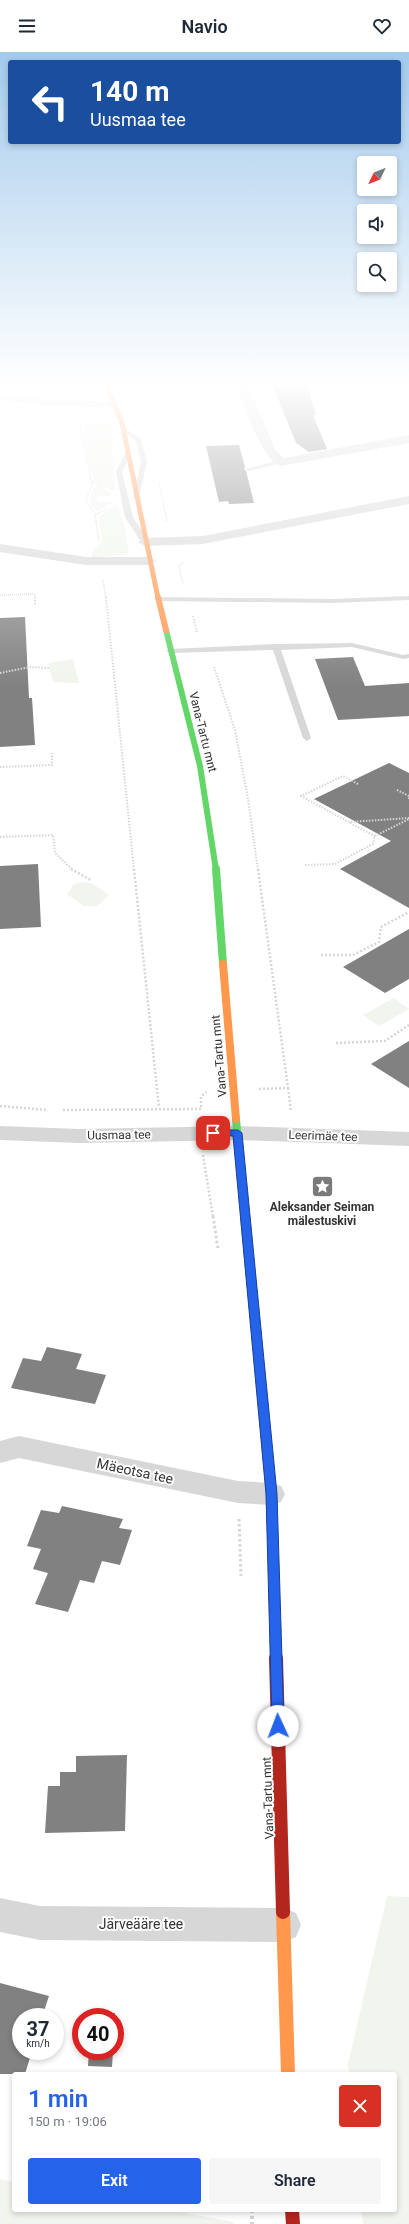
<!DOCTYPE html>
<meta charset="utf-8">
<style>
:root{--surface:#fff;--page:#f6f6f7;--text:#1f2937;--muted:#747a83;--accent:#2563eb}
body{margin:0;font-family:Roboto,sans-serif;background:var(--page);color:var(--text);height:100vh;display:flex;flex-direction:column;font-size:15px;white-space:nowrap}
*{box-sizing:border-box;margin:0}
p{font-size:13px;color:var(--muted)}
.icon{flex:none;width:22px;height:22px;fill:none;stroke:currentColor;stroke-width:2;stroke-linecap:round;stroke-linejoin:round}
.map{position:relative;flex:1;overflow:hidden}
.side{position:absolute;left:12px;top:2020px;width:385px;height:140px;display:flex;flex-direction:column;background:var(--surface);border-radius:4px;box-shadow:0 2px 6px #0003}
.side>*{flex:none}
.top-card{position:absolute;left:8px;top:8px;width:393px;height:84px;border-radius:4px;box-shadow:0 2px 6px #0003;background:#1a4fa0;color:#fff;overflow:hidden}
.needle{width:26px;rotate:227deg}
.controls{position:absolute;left:357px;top:104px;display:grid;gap:8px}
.controls a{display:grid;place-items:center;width:40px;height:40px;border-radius:4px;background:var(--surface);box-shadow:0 2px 6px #0003;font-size:20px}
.speed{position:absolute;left:12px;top:1956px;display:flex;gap:8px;font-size:20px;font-weight:700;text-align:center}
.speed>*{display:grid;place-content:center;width:52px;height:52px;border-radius:50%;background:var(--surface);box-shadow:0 2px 6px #0003;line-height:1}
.speed small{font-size:10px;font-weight:400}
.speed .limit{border:6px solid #d22;background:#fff;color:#111}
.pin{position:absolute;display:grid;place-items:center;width:34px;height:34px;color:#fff;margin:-17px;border-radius:8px;box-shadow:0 2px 6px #0006}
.me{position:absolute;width:44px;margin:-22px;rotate:358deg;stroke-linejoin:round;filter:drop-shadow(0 0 3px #0008)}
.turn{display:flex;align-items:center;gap:14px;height:84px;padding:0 16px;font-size:18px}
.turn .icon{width:52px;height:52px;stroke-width:2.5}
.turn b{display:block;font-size:28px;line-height:34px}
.round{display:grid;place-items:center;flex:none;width:42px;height:42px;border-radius:4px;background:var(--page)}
.headline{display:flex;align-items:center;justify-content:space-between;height:68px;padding:0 16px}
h1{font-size:24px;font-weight:600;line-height:30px;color:var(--accent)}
.primary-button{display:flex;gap:8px;margin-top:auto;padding:8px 16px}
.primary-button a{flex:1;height:46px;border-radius:4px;background:var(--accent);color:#fff;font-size:16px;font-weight:600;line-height:46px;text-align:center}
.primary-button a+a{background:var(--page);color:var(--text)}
header{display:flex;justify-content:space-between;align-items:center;height:52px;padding:0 16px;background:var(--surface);font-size:18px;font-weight:600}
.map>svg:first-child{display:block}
</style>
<header><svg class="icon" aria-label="menu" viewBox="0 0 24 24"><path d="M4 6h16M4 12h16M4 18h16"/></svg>Navio<svg class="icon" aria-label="heart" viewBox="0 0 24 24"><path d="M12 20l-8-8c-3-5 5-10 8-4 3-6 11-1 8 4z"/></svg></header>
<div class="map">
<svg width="409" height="2172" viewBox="0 0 409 2172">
<rect width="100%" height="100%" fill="#fff"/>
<g fill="#f1f5ed">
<path d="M84,373H111L115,438C109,438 99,433 95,429C90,424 82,377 84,373Z"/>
<path d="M99,435L112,441L109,444H97L98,449L113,450L97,459C89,454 89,443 94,436Z"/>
<polygon points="117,452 124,472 129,500 123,503 92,505 92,502 102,489 99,465"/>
<polygon points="73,607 79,631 53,630 48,611"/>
<polygon points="84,830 91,831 109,843 97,854 84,854 67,842 74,832"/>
<polygon points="394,946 409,957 379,974 363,963"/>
<polygon points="387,1844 409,1845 409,2172 363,2172 361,2158 395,2158 395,2022 349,2022 348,2012"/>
<polygon points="0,2127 14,2130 14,2158 167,2158 234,2170 234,2172 0,2172"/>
</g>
<g fill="#818181">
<polygon points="272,332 307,332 316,363 313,363 327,397 309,400 296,391"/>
<polygon points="239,393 245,415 244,417 246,419 254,451 229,452 228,449 219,450 206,394"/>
<polygon points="25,565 29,646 32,646 35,693 0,695 0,566"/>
<polygon points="353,605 365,634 409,631 409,664 338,668 315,607"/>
<polygon points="389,711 409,721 409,856 340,817 391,789 314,747"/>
<polygon points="38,812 41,875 0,877 0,814"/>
<polygon points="409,877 409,927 385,941 343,915"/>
<polygon points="409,989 409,1036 371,1012"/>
<polygon points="47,1295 82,1302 76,1317 106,1323 95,1352 11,1336 23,1306 41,1309"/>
<polygon points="62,1454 123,1467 119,1476 132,1478 120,1513 102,1509 94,1531 80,1528 68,1560 35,1552 48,1521 33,1517 41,1497 27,1494 41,1458 59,1461"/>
<polygon points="127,1703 125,1779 45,1781 48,1734 60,1734 60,1720 76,1720 76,1704"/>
<polygon points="0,1931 49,1944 42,1965 21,1965 21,1999 32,1999 25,2022 0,2022"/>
<rect x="91" y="1961" width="24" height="4"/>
<polygon points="89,1999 113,1999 112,2015 88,2014"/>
</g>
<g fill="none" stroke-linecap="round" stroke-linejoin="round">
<g stroke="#d6d6d6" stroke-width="1.5" stroke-dasharray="1 1" stroke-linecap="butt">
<polyline points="80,372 91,428 103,436"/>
<polyline points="93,430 86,447 95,463 99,489"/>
<polyline points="159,431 167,469"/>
<polyline points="95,463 106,457"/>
<polyline points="183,510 179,515 183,531"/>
<polyline points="103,528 106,546"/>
<polyline points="0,543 35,542 35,546"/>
</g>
<g stroke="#d6d6d6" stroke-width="2" stroke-dasharray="1.5 1.5" stroke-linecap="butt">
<polyline points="35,545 35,554"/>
<polyline points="106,545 134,818"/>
<polyline points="193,564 197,581"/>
<polyline points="214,615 235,678 248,747 258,818"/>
<polyline points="0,621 30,615 49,616"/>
<polyline points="0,715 52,713 52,701"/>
<polyline points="358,732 343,724 301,744 349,770 409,766"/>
<polyline points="397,738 409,744 409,747"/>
<polyline points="350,771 375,784"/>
<polyline points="0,785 53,783 55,801 73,818"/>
<polyline points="305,813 335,812 373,792 375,784 409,767"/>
</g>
<g stroke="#d6d6d6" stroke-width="2.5" stroke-dasharray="2 2" stroke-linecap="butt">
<polyline points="71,817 89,827 90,830"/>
<polyline points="134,817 159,1056"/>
<polyline points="258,817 288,1036 259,1037"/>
<polyline points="321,903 353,903 379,890 381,875 409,860"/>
<polyline points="336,991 385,989 409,973"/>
<polyline points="288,1036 291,1059"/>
<polyline points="0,1054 48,1058"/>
<polyline points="63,1058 201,1057 201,1045 206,1040"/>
<polyline points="203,1103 213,1165"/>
</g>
<g stroke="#d6d6d6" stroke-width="3" stroke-dasharray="2.5 2.5" stroke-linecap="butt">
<polyline points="213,1164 218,1197"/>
<polyline points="239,1467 241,1524"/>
</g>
<polyline stroke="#d6d6d6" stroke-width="4" stroke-dasharray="3 3" stroke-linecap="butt" points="252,2158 252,2172"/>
<g fill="#d7d7d7" fill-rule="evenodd">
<polygon points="121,376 125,376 141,387 147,410 139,445 136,447 133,445 141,410 136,389 121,378"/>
<polygon points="128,399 131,401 122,420 133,465 148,488 144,490 141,490 125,465 116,420 125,401"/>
<polygon points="281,408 284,410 283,411 248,419 245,417"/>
<polygon points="409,544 409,548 332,551 158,549 154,547 158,545 332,547"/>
<polygon points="352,591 403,603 409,602 409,606 403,607 352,595 281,598 311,686 307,689 303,686 273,598 170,601 166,599 170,597 276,592"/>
</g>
<g fill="#d7d7d7" fill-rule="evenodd">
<path d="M236,332H247L276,399L284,406L409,383V391L281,414C262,409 243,351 236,332Z"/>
<polygon points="0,342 45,347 115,350 121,353 115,356 45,353 0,348"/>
<polygon points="409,444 409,452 203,492 145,494 138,490 145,486 203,484"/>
<polygon points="0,492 86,505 149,505 156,509 149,513 86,513 0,500"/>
<polygon points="0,1074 79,1077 238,1074 409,1080 409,1094 238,1088 79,1091 0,1088"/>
<polygon points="19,1384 238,1429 271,1431 281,1434 285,1442 281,1450 271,1453 238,1451 19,1406 0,1411 0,1389"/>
<polygon points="0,1846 40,1854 284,1856 296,1861 301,1873 296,1885 284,1890 40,1888 0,1880"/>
</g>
<polyline stroke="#63d668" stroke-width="6" points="166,578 200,714 216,818"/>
<g stroke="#63d668" stroke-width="8">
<polyline points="216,817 223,912"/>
<polyline points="236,1067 245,1165"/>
</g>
<polyline stroke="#63d668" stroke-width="10" points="245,1164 256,1278"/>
<polyline stroke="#ff974d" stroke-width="5" points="106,332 122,371 158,546"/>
<polyline stroke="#ff974d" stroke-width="6" points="158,545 166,578"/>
<polyline stroke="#ff974d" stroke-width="8" points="223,912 236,1067"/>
<polyline stroke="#ff974d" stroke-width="10" points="256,1278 271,1442 275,1567"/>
<polyline stroke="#ff974d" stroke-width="14" points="283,1860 288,2022"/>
<polyline stroke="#b3261e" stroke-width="10" points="275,1567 276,1607"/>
<g stroke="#b3261e" stroke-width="14">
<polyline points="276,1606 283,1860"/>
<polyline points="292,2158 293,2172"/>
</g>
</g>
<linearGradient id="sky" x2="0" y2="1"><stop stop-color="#a3caec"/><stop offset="0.52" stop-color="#fff"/><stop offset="1" stop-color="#fff" stop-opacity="0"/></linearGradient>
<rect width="409" height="636" fill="url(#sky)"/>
<polygon fill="#2563eb" stroke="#184099" points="213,1078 238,1078 242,1081 277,1442 284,1674 282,1678 278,1680 274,1678 272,1674 266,1442 233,1084 210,1083 208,1081"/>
<defs>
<symbol id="sight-square" viewBox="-11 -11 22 22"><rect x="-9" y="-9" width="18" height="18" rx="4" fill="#7a7a7a" stroke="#fff"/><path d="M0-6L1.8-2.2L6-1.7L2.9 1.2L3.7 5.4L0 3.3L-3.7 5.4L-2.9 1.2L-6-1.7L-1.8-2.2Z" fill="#fff"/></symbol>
</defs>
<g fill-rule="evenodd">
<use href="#sight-square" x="310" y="1122" width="25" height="25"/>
</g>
<g text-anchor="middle" stroke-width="4" stroke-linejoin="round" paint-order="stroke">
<g font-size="12" fill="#333" stroke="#fff">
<text transform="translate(203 680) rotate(76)" y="4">Vana-Tartu mnt</text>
<text transform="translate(219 1004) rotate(-95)" y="4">Vana-Tartu mnt</text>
<text transform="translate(119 1083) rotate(-1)" y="4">Uusmaa tee</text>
<text transform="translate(323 1084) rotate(2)" y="4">Leerimäe tee</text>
<text transform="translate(268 1746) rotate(-92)" y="4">Vana-Tartu mnt</text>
</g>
<g font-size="12" font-weight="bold" fill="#333" stroke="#fff">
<text x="322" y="1159">Aleksander Seiman<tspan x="322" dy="14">mälestuskivi</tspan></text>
</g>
<g font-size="14" fill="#333" stroke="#fff">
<text transform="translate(135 1419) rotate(12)" y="5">Mäeotsa tee</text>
<text x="141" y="1877">Järveääre tee</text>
</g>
</g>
</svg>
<div class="controls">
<a><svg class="needle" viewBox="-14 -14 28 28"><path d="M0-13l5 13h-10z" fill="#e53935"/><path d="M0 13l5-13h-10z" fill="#747a83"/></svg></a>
<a><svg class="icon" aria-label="sound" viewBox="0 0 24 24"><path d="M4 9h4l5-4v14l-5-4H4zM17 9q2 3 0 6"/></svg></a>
<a><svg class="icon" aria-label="search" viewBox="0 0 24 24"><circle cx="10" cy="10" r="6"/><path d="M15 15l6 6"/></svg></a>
</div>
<div class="speed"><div>37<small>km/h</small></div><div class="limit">40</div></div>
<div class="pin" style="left:213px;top:1081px;background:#d93025"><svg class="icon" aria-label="arrive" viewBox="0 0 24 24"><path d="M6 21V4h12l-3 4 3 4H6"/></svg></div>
<svg class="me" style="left:278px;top:1674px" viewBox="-20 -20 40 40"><circle r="19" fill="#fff"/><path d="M0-13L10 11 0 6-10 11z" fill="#2563eb"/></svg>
<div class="top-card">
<div class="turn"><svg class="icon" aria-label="left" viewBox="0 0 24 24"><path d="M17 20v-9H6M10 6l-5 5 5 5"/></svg><div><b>140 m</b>Uusmaa tee</div></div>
</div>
<section class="side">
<div class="headline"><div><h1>1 min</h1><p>150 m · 19:06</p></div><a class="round" style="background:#d93025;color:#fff"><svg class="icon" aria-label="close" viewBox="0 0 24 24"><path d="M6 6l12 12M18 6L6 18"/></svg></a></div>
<div class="primary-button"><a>Exit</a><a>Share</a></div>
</section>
</div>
